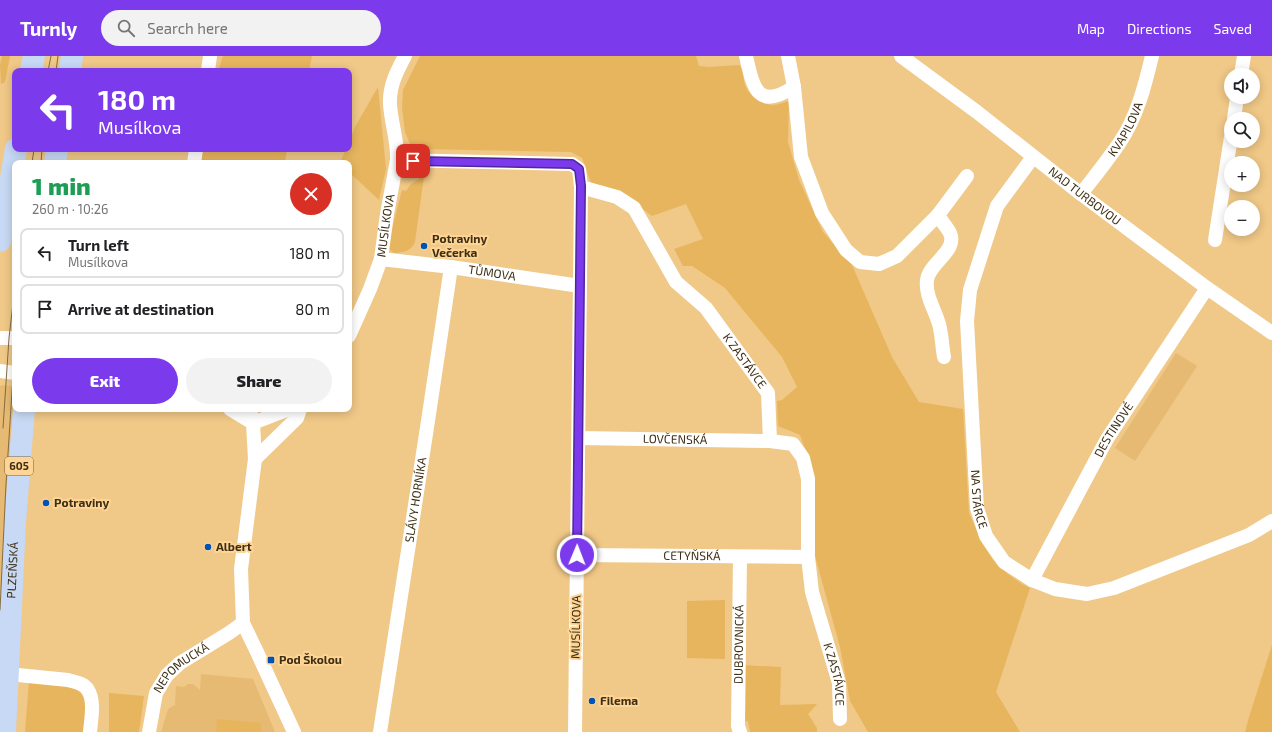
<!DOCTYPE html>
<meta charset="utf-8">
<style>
:root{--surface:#fff;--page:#f2f2f2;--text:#202124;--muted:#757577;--line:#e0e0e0;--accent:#7c3aed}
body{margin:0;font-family:"Exo 2",sans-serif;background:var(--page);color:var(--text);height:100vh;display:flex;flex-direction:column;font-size:15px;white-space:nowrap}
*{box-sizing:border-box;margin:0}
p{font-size:13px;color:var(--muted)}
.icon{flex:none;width:22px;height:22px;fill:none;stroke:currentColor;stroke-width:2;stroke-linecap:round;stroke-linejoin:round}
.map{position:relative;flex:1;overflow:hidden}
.details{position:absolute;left:12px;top:104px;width:340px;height:252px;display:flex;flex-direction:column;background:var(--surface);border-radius:8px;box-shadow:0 2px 10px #0003}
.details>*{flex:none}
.top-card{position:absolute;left:12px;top:12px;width:340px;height:84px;border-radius:8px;box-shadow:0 2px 10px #0003;background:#7c3aed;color:#fff;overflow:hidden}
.controls{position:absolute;left:1224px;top:12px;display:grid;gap:8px}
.controls a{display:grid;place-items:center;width:36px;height:36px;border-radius:50%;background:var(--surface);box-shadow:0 2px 10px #0003;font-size:20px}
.pin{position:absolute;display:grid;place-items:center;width:34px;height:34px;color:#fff;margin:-17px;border-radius:8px;box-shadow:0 2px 6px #0006}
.me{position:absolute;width:44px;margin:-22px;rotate:1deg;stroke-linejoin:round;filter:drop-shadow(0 0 3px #0008)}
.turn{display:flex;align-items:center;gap:14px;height:84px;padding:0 20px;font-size:18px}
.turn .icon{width:52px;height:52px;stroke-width:2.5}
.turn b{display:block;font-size:28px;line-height:34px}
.round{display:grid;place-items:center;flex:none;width:42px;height:42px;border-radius:21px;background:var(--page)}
.headline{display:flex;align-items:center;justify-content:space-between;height:68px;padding:0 20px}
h1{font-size:24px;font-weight:800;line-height:30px;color:#1e9e55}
.primary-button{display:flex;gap:8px;margin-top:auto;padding:8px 20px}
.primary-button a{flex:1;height:46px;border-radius:24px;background:var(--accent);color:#fff;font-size:16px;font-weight:800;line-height:46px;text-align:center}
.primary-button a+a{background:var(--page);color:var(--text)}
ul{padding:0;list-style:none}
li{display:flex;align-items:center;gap:12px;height:50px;margin:0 8px 6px;padding:0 12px;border:2px solid var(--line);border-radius:8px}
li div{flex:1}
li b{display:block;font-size:15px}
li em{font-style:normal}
header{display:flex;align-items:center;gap:24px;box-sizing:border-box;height:56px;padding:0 20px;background:var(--accent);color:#fff}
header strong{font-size:19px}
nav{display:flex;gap:22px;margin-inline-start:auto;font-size:14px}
.search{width:280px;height:36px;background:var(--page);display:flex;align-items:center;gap:10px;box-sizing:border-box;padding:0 14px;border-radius:22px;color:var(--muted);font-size:15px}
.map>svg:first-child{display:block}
</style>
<header>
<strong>Turnly</strong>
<div class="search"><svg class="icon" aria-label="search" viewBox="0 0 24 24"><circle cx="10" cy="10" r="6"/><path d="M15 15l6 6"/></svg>Search here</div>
<nav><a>Map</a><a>Directions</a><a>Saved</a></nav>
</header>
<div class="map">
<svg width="1272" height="676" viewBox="0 0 1272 676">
<rect width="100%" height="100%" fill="#f0c887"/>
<g fill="#e6ba72">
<polygon points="1176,297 1197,310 1135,405 1115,392"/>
<polygon points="3,329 15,331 15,353 0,636 0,330"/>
<polygon points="201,618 253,623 275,676 161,676 168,653 175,649 176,630 184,631 188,628 193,628 200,634"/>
</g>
<g fill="#e7b55e">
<polygon points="2,0 10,0 5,26 1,28 0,9"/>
<polygon points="223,0 312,0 309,15 218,15"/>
<path d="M420,0H696L699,10L709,11L739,9L743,13C744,18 743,24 745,29C749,40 761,49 773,49C778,49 784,46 789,45L788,86L799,124L823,176L852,209L892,301L919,346L963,353L969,457L982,487L993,504L1008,518L1022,528L1030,532L996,636L1020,676H868L850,645L840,591L815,500V420L800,379L778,370L777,345L782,344L797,331L782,301L725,232L692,210H683L674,193L703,183L686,148L652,160L632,145L591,127L582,102L571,96L418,93L410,88L405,76L402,52L403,34Z"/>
<polygon points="378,31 386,113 379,144 349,116 349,107 340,107 346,93 349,93 349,86 355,71"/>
<polygon points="203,93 287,93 285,107 201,107"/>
<path d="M424,120L415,186C411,196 403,196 394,197L389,193L388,189L402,134L406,135L411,128Z"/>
<polygon points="725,544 725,603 687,602 687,545"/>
<polygon points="1272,589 1272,676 1245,676 1249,661"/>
<polygon points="742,609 781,611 780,649 817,648 808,658 817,672 817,676 750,676 748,665 742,666"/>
<polygon points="29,625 72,630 79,635 84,642 86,647 84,676 25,676"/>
<polygon points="109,637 144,640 139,676 109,676"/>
<polygon points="217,663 261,667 261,676 216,676"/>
</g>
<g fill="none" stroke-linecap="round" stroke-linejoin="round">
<g stroke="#fff" stroke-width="14">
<path d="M746,0C753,31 757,55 794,31L788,0"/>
<path id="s1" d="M901,0L977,56L1081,138L1207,232L1272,277"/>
<polyline points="208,15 210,0"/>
<polyline points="1241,19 1244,0"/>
<polyline points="794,31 801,101 822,157 846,194 860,206 879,208 897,200 938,159"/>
<polyline points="1234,63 1237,41"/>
<path id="s2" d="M1033,101L997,150L970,234L967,265L977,452L986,480L1004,506L1032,524L1055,533L1087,538L1114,532L1249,479L1272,465"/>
<polyline points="397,104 572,108 579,113 581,131 575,676"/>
<polyline points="194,107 196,93"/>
<path id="s3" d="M581,131L617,141L634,152L676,226L706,252L768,337L770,385"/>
<path id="s4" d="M1081,138C1094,121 1108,104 1120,86C1137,61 1145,29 1152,0"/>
<polyline points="1215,184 1231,81"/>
<path id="s5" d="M381,203L451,211L580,230"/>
<path id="s6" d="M349,280L370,233L381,203L387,158L397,104C398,85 391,67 390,48C389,30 397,15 405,0"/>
<polyline points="0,282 15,282"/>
<path d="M944,301C942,290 942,279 939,268C935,254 925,239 927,224C929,207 958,195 950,177C947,171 941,165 938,159L967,120"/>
<polyline points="0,315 15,317"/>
<polyline points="230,353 253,367"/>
<polyline points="250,353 253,367 255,403 241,513 243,567 257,596 294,676"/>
<polyline points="253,367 289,353"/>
<path id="s7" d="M579,382L770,385L793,388L803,402L808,423V501L812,536L839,627L840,663"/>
<polyline points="255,403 297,362 300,353"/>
<path id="s8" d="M577,499L808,501"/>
<path id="s9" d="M1032,524L1107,383L1207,232"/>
<path d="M8,618L68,624C75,626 84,627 88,634C95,645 91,664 90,676"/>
<path id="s10" d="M149,676L156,637L167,619L180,607L229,577L243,567"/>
<path id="s11" d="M380,676L428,365L451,211"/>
<path id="s12" d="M740,676L738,670L740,501"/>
</g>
<g stroke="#c7d9f4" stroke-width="22">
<polyline points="31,15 34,0"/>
<polyline points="70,15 72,0"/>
<polyline points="55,107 57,93"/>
<polyline points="0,185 16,93"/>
<path id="s13" d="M5,676L15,466L24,353"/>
</g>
<g stroke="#856c42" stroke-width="1">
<polyline points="48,15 51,0"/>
<polyline points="56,15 58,0"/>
<polyline points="32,107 34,93"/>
<polyline points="41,107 42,93"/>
<polyline points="3,372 9,282 15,230"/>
<polyline points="0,554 6,428 15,290"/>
</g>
</g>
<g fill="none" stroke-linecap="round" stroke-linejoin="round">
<defs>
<polyline id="route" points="413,105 572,108 579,113 581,130 577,499"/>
</defs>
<use href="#route" stroke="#51269a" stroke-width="10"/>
<use href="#route" stroke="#7c3aed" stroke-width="7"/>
</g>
<g fill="#0052bb" stroke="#fed594" stroke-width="1.5">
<circle cx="424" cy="190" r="4"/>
<circle cx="46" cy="447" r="4"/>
<circle cx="208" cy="491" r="4"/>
<rect x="267" y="600" width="8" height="8" rx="2"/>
<circle cx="592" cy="645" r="4"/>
</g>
<g text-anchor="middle" stroke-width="4" stroke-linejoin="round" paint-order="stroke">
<rect fill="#fed594" stroke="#78613a" stroke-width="1" x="5" y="401" width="28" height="18" rx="3"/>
<g font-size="11" font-weight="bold" fill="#3e2f14">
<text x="19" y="414">605</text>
</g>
<g font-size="12" fill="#3e2f14" stroke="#fed594">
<text dy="4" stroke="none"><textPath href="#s4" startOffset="79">KVAPILOVA</textPath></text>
<text dy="4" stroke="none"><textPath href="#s1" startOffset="231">NAD TURBOVOU</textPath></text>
<text dy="4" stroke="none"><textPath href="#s6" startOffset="117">MUSÍLKOVA</textPath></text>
<text dy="4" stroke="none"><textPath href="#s5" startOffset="112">TŮMOVA</textPath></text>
<text dy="4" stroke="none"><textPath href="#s3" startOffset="248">K ZASTÁVCE</textPath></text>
<text dy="4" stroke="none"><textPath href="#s9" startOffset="171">DESTINOVÉ</textPath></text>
<text dy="4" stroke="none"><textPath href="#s7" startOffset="96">LOVČENSKÁ</textPath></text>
<text dy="4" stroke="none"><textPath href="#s2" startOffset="359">NA STÁRCE</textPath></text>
<text dy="4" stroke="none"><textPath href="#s11" startOffset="235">SLÁVY HORNÍKA</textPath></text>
<text dy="4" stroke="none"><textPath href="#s8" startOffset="115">CETYŇSKÁ</textPath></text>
<text dy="4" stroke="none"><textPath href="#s13" startOffset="162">PLZEŇSKÁ</textPath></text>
<text transform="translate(576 571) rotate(-89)" y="4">MUSÍLKOVA</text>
<text dy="4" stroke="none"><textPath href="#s12" startOffset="88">DUBROVNICKÁ</textPath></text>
<text dy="4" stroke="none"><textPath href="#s10" startOffset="76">NEPOMUCKÁ</textPath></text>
<text dy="4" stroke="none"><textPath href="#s7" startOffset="452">K ZASTÁVCE</textPath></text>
</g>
<g font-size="12" font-weight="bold" fill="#3e2f14" stroke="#fed594" text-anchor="start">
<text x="432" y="187">Potraviny<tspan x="432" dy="14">Večerka</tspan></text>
<text x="54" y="451">Potraviny</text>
<text x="216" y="495">Albert</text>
<text x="279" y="608">Pod Školou</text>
<text x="600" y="649">Filema</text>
</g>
</g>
</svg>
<div class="controls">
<a><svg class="icon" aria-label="sound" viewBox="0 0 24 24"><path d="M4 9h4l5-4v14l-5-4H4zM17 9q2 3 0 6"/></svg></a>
<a><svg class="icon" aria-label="search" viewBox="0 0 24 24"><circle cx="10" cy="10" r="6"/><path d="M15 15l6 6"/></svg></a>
<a>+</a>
<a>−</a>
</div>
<div class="pin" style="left:413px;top:105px;background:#d93025"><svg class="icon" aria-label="arrive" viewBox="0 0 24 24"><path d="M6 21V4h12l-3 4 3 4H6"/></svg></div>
<svg class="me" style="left:577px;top:499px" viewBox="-20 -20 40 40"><circle r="17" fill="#7c3aed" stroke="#fff" stroke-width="3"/><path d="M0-11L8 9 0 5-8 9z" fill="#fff"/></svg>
<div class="top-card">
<div class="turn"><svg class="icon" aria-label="left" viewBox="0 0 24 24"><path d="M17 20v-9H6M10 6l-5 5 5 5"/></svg><div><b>180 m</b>Musílkova</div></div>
</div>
<section class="details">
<div class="headline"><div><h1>1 min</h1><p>260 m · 10:26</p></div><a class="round" style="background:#d93025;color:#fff"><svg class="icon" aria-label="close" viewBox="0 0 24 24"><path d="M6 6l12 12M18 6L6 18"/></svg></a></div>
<ul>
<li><svg class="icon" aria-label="left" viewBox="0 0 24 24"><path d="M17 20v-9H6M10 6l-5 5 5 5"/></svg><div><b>Turn left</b><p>Musílkova</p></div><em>180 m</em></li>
<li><svg class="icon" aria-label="arrive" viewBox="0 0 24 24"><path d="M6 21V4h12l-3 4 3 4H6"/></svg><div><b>Arrive at destination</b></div><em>80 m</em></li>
</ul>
<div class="primary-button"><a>Exit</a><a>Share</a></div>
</section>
</div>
